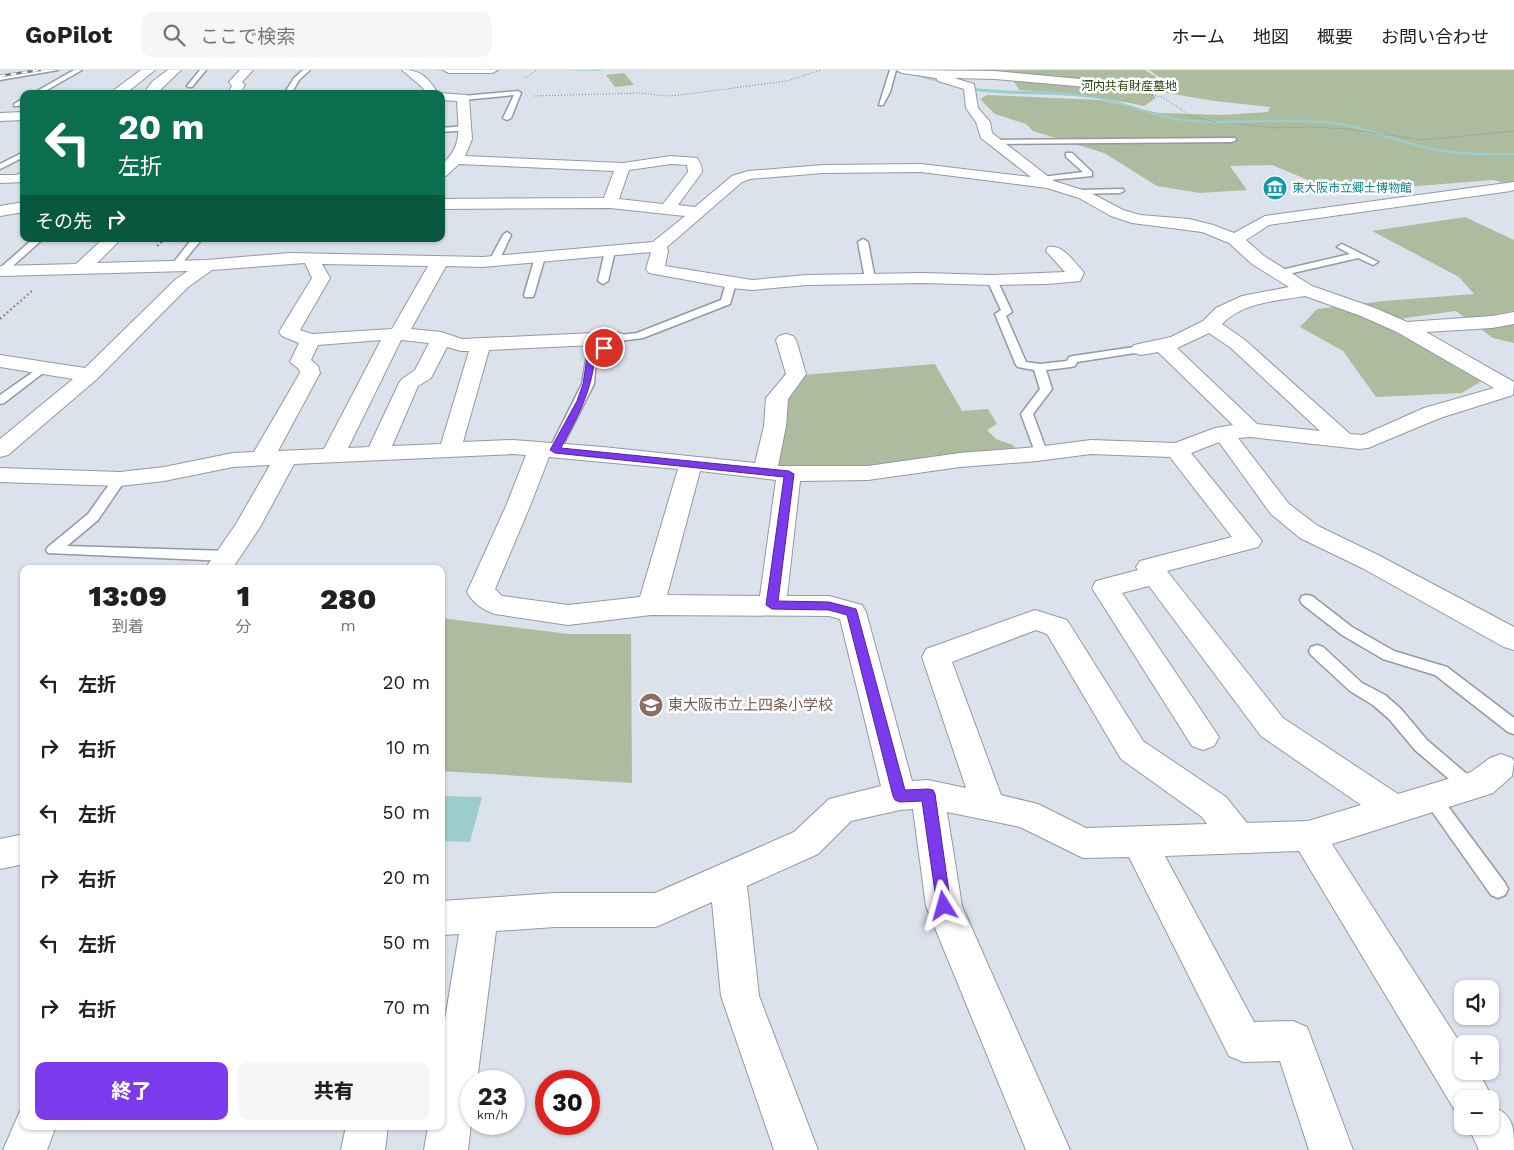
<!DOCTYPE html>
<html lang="ja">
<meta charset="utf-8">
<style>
:root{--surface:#fff;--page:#f6f6f6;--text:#202124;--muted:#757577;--line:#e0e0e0;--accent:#7c3aed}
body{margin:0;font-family:"Work Sans","Noto Sans JP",sans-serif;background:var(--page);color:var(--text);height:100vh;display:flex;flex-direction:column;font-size:19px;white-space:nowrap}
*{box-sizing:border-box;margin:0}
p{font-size:16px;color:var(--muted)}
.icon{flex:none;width:28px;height:28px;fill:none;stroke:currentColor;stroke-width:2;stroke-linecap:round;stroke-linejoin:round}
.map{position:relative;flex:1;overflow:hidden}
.side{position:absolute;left:20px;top:495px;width:425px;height:565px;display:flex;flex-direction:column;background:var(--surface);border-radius:10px;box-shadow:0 1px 4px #0004}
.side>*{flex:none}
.guide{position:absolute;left:20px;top:20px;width:425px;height:152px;border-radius:10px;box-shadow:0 1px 4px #0004;background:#0b6e4f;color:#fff;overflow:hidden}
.controls{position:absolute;left:1454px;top:910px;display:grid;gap:10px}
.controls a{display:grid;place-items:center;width:45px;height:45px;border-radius:10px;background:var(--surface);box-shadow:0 1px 4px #0004;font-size:25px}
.speed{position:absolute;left:460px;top:1000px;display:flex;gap:10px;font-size:25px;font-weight:700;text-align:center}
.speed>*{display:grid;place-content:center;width:65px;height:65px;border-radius:50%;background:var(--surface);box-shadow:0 1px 4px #0004;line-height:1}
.speed small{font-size:12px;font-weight:400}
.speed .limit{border:8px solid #d22;background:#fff;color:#111}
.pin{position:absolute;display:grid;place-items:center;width:42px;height:42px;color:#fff;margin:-21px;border:2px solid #fff;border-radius:50%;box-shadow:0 1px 5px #0007}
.me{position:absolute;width:55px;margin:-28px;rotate:352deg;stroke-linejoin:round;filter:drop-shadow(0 0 4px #0008)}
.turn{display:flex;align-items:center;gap:18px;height:105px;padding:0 15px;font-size:22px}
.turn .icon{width:65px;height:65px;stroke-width:2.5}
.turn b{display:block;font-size:35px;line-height:42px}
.then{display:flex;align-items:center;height:48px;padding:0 15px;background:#0003;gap:10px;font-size:19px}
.eta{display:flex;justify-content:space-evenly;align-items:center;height:85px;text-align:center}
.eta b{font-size:30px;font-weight:800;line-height:35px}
.primary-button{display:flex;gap:10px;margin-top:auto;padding:10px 15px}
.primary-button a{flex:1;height:58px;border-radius:10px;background:var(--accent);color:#fff;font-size:20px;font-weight:800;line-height:58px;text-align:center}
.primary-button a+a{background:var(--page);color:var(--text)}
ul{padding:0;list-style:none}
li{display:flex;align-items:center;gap:15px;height:65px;padding:0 15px}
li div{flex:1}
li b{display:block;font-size:19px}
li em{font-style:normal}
header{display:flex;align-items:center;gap:30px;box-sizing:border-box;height:70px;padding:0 25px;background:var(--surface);border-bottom:1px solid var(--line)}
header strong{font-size:24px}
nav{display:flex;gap:28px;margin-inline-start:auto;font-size:18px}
.search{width:350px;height:45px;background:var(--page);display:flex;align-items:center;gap:12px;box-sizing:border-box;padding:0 18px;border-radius:10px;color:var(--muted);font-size:19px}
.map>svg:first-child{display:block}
</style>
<header>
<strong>GoPilot</strong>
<div class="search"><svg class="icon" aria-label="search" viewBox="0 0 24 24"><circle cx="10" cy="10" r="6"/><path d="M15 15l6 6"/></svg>ここで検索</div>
<nav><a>ホーム</a><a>地図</a><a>概要</a><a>お問い合わせ</a></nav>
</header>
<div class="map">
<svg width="1514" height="1080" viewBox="0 0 1514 1080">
<rect width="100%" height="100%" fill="#dce2ec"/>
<g fill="#adbc9f">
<path d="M981,0H1145L1159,9L1145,14L1156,28L1144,36C1102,27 1062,22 1019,20L1012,8L982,3Z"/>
<polygon points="1149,0 1514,0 1514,115 1493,110 1405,117 1315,113 1272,95 1230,96 1247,120 1200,123 1157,116 1104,83 1033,61 1026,54 995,44 980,29 987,25 1100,30 1159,43 1222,45 1268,42 1270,37 1215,31 1154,21 1149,15 1162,9"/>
<polygon points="624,3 634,15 615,17 606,5"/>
<polygon points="1465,147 1514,170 1514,273 1493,268 1456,241 1376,252 1405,265 1482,311 1462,323 1376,327 1343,281 1300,257 1317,239 1384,231 1474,224 1459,207 1372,161"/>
<polygon points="935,294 962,341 988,339 997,354 987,360 996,369 1013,375 1017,382 865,399 772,399 781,327 803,305"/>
<polygon points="441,548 569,564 631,564 632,713 441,701"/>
</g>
<polygon fill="#9dcccd" points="441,726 482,727 470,772 441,771"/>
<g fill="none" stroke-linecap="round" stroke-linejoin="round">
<g fill="#9dcccd" fill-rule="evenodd">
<polygon points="433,0 456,0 458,1 456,2"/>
<polygon points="563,0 602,0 600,1"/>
<polygon points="881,0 912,3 952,14 950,15 912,5"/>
<path d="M965,17C1008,23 1051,19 1093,26C1127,31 1158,48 1192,50C1239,52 1286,47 1332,52C1364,55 1393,68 1424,76C1453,83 1484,83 1514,83V85C1484,86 1453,86 1423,78C1393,71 1364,58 1332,54C1285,49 1238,55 1192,52C1157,50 1126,33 1092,28C1050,22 1006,27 964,19Z"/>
</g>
<defs>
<g id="service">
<polygon points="42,0 58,0 0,10 0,6"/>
<polygon points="74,0 82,0 40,24 32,24"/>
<polygon points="200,0 206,0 192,17 188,17 187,16"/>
<polygon points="303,0 310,0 299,10 291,24 284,24 294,8"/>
<polygon points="890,0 896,0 890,22 883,35 879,35"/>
<polygon points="518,21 521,23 511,48 507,50 503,48 514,25 463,30 460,28 463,26"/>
<polygon points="24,28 24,33 18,36 14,36 14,34"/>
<polygon points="466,56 469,56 469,60 441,62 441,58"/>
<polygon points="1235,68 1236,70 1232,72 994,74 990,72 994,70"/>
<polygon points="24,82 24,87 0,99 0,94"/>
<polygon points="1066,83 1072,83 1092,102 1092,106 1039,111 1038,109 1042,107 1083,102 1066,87"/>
<polygon points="1123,119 1124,121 1120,123 1077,124 1073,122 1077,120"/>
<polygon points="507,162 511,165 499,191 494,194 491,193 489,191 503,165"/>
<polygon points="33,169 43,169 5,203 0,203 0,198"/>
<polygon points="192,169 202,169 179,197 173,197 173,193"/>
<polygon points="863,169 868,172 875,209 870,212 865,209 858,172"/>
<polygon points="1342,174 1378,192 1373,195 1358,188 1280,206 1275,203 1277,201 1350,184 1337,177"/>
<polygon points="610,178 615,181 608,211 603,214 598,211 605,181"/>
<polygon points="540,184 545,187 534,225 533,227 525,227 524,225 535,187"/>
<polygon points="992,207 997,210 1012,242 1006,246 1026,292 1040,294 1067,291 1069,287 1073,286 1141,276 1146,279 1141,282 1077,292 1075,296 1071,297 1046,300 1052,319 1033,344 1047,382 1045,385 1037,385 1035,382 1021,344 1040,319 1034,300 1018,297 1016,295 995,244 1001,240 987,210"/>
<polygon points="731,210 736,213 730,234 643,268 619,271 596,288 594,314 559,383 551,383 549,380 582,314 587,285 612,266 637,263 721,230 726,213"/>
<polygon points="43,295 49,298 47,300 4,333 0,334 0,325"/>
<polygon points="120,405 126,409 98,450 67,476 227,481 232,483 234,486 232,489 227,491 48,483 46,480 48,477 88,444 115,406"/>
<polygon points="1307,525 1312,526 1352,557 1394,581 1447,597 1514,648 1514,664 1508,662 1435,605 1383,589 1342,565 1302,534 1300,530 1302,526"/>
<polygon points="1317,575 1323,577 1362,613 1385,625 1401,639 1427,670 1475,711 1478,716 1475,721 1469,723 1463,721 1415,680 1389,649 1373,635 1350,621 1311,585 1309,581 1311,577"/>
<polygon points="1432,720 1438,723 1505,813 1508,819 1505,825 1498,828 1491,825 1426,733 1423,728 1426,723"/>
</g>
<g id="minor">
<polygon points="141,0 155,0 125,24 112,24 114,20"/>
<polygon points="168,0 181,0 156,24 143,24 153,11"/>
<polygon points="240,0 253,0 242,12 245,15 239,24 227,24 232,16 229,12"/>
<path d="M402,0C422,0 428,8 438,23L467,25L469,28L472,69L465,86L623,93L671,86L697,88C700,93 702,96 702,102L678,135L695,137L732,106L748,101L823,95L921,94L1031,107L981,68L976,52L966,38L964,19L938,11L936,8L902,3L896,0L995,1L1091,10L1093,13L1087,17L995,9L954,8L974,14L978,38L990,52L992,63L1054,111L1089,122L1123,140L1140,145L1189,149L1213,155L1234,163L1265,146L1514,112V120L1511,121L1269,155L1246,170L1264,186L1312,216L1375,238L1407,252L1492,246L1514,242V254L1492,258L1426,262L1514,312L1513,325L1440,348L1368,378L1359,379L1250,367L1238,368L1289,434L1318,456L1380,486L1514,557V580L1504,577L1362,498L1300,468L1271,444L1219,372L1191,383L1262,471L1258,477L1167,501L1283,648L1398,724L1471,702L1490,688L1501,684L1512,688L1514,691L1512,706L1493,723L1332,774L1462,976V1001H1478L1493,1029L1490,1035C1514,1045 1514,1056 1514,1080H1479L1468,1056H1490V1029H1462V1046L1457,1044L1299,781L1165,786L1254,952L1293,951L1307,957L1353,1080H1309L1280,991L1243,992L1229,986L1129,787L1083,788L1020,757L947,742L962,836L1070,1080H1026L926,836L913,739L900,740L851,751L818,784L747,816L759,926L818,1080H774L721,926L712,832L656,857H555L496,861L477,1011H471V1053L468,1080H424L428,1056H441V974L459,864L441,865V831L555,823H655L794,762L829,729L881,716L840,549L829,546L651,545L568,555L495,544C483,540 473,533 467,522L506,436L526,385L513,384L294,394L260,457L232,499H205L236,454L270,395L233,397L164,411L120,416L0,412V398L120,402L164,397L233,383L254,382L300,303L299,299L290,292L299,273L282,266L279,262L312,208L305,193L212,200L188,217L97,309L8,385L0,387V369L73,309L0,297V285L85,298L176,209L188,201L0,206V196L76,194L103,169H121L97,193L207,190L290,183L483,187L653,172L685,146L610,138L441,139V129L604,128L614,101L459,94L446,106L441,107V95C464,76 458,58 457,31L441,30V24H427L422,17ZM671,94L687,95L688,102L663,134L619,129L629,100ZM921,102L1047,118L1079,128L1111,146L1132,153L1202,162L1229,173L1252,194L1289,217L1242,226L1216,238L1203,251L1171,267L1134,275L1131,279L1134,283L1141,285L1158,282L1233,355L1215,358L1175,373L1091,370L1037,377L960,383L868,396H778L786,356L788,329L806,304L796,270L793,266L786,264L779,266L776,270L786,304L766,328L764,356L755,393L603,377L513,370L463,372L489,280L616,274L623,272L626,268L623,264L616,262L462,269L441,262L411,259L446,196L483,197L651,182L646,199L649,203L731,218L752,220L807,215L923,213L992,215L1048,214L1080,211L1084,203L1081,199C1072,190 1063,174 1048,177L1046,181L1065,202L992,205L923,203L807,205L752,210L665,196L668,181L667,177L742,112L750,109L823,103ZM322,194L428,196L392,259L312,264L300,260L330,208ZM1305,226L1361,246L1397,262L1494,318L1424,338L1363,365L1350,364L1245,270L1222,254C1243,232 1276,231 1305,226ZM1209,263L1231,278L1320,361L1257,354L1177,278ZM381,270L324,379L278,381L320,303L318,296L311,290L318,275ZM401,270L429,273L415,300L402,309L399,313L369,377L348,378ZM447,277L461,281H469L441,374L392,376L418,316L431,308ZM1091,384L1170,387L1232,467L1140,491L1136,497L1138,500L1096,511L1092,518L1192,676L1203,680L1214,676L1219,667L1122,523L1149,516L1261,666L1361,735L1308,751L1247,753L1226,727L1143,671L1067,550L1035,540L926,579L922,587L966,718L928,710L912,711L866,542L862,535L829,526H787L800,411L868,410L960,397L1037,391ZM549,387L678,399L640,527L568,535L502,526L495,519L530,436ZM700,401L776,410L760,526L667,525ZM1036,560L1047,564L1121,689L1202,747L1207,754L1086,758L1038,734L1001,725L952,592Z"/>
<polygon points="443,0 498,0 492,3 449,3"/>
<polygon points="24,42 24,50 0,51 0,43"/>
<polygon points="24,102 24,112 0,113 0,105 16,105"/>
<polygon points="24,132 24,142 0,146 0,136"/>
<polygon points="24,764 24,794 0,799 0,769"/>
<polygon points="24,1039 24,1056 56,1056 47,1080 3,1080 20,1041"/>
<polygon points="346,1056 388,1056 385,1080 341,1080"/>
</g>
</defs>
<use href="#service" stroke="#9499a2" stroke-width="3"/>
<use href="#minor" stroke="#9499a2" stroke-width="2"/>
<g stroke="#81858c" stroke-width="1" stroke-dasharray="1 2" stroke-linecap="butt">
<polyline points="525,8 537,0"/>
<polyline points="1105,16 1162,27 1191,46 1216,52"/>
<polyline points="534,26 642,23 665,26 680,25 787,11 821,0"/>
<polyline points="1237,54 1277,58 1313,57 1348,59 1422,70 1514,61"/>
</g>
<g stroke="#81858c" stroke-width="2" stroke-dasharray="2 2.5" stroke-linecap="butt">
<polyline points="157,176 165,169"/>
<polyline points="0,249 33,220"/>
</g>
<use href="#service" fill="#fff" fill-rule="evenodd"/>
<use href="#minor" fill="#fff" fill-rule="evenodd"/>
<defs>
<polyline id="rail" points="0,6 40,0"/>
</defs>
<use href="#rail" stroke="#7a7f85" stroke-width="2.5"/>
<use href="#rail" stroke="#fff" stroke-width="2" stroke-dasharray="5.5" stroke-linecap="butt"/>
</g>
<path fill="#7c3aed" stroke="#51269a" d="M604,275L608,278L595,288C590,326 578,345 561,378L789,401L794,404L778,531L829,532L856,539L857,542L905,720L928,719L933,720L935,724L951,836L949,841L944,843L939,841L937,836L922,731L900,732L895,730L893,726L847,545L829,540L772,539L766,535L784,407L555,383L550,380L577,331L583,314L587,288Z"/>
<defs>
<symbol id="museum-disc" viewBox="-11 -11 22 22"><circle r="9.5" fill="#0f9aa8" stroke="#fff"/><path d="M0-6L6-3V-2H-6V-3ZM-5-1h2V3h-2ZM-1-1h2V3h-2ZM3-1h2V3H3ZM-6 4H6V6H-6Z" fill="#fff"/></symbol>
<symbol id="school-disc" viewBox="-11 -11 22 22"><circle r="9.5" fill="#8d6e63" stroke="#fff"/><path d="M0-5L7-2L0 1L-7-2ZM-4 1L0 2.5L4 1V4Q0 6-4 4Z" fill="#fff"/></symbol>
</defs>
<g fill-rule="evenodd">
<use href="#museum-disc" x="1261" y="104" width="28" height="28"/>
<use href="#school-disc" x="637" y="621" width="28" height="28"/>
</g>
<g text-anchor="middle" stroke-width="5" stroke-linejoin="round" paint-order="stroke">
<g font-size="12" fill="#2d4311" stroke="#fff">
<text x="1129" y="20">河内共有財産墓地</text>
</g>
<g font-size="12" fill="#0d838f" stroke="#fff" text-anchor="start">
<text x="1292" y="122">東大阪市立郷土博物館</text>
</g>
<g font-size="15" fill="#785e54" stroke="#fff" text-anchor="start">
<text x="668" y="640">東大阪市立上四条小学校</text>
</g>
</g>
</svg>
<div class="controls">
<a><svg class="icon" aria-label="sound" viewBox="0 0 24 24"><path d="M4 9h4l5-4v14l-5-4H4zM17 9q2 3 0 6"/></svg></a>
<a>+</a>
<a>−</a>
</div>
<div class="speed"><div>23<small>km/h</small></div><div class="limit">30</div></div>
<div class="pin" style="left:604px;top:278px;background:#d93025"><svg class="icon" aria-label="arrive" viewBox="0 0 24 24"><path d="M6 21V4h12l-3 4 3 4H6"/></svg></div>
<svg class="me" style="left:944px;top:836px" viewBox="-20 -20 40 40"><path d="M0-17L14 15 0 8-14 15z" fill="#7c3aed" stroke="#fff" stroke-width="4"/></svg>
<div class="guide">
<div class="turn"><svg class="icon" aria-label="left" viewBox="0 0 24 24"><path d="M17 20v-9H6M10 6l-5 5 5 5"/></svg><div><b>20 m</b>左折</div></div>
<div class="then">その先<svg class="icon" aria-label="right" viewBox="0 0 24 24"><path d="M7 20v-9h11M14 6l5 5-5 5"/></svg></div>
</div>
<section class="side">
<div class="eta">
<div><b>13:09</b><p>到着</p></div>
<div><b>1</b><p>分</p></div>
<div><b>280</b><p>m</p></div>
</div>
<ul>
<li><svg class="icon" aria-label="left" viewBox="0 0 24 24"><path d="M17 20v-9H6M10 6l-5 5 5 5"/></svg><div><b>左折</b></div><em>20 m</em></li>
<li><svg class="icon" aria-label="right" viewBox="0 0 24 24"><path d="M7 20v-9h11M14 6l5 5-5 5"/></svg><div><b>右折</b></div><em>10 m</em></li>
<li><svg class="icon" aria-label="left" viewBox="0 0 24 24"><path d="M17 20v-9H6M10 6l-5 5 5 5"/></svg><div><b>左折</b></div><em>50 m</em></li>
<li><svg class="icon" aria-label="right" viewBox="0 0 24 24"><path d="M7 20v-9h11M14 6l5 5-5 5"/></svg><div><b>右折</b></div><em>20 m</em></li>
<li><svg class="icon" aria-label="left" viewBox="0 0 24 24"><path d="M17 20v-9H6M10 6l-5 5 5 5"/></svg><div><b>左折</b></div><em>50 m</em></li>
<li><svg class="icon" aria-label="right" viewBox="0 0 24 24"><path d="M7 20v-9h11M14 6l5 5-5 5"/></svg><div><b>右折</b></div><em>70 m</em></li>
</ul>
<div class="primary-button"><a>終了</a><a>共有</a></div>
</section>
</div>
